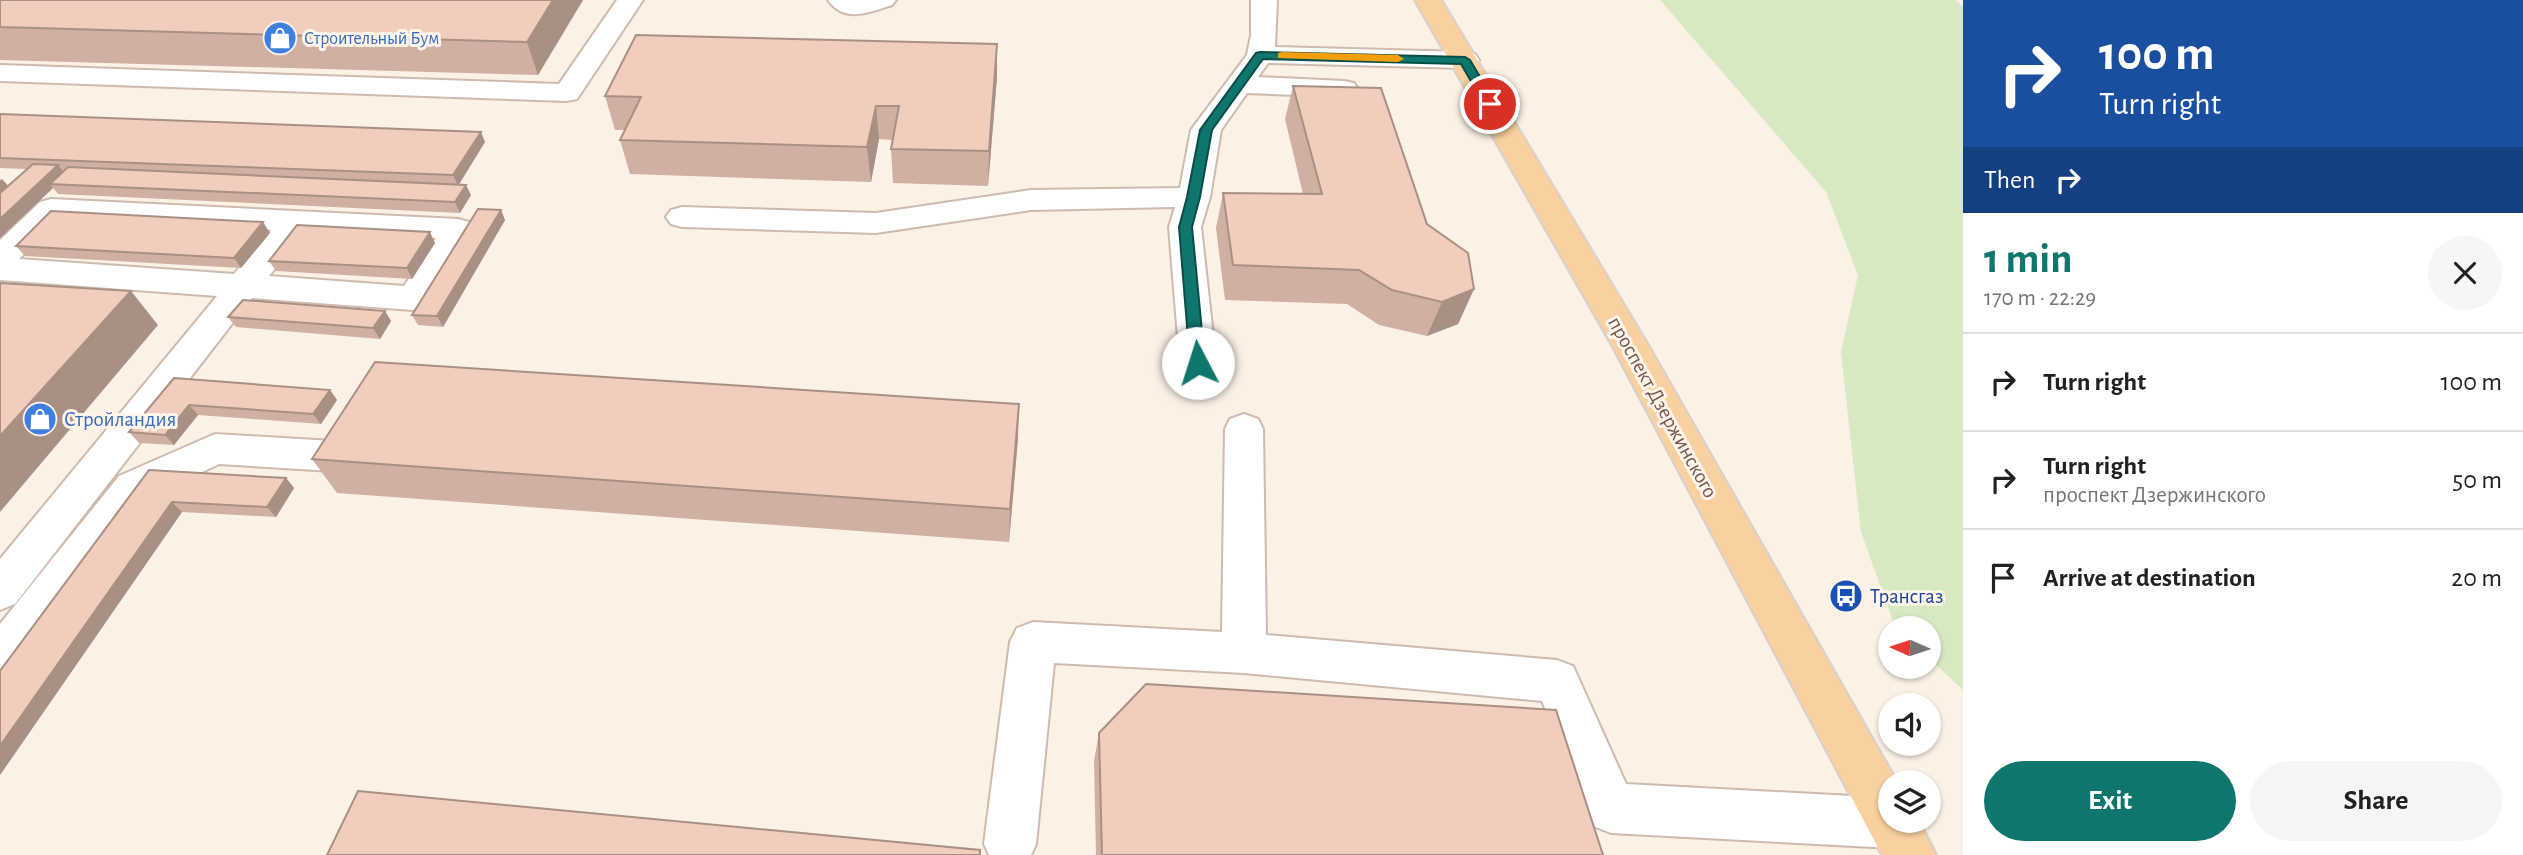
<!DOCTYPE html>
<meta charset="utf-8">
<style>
:root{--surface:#fff;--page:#f6f6f6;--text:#202124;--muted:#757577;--line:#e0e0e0;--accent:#0f766e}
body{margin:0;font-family:"Alegreya Sans",sans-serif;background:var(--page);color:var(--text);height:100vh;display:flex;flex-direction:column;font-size:26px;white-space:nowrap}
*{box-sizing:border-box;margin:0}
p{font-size:23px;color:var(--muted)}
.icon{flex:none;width:38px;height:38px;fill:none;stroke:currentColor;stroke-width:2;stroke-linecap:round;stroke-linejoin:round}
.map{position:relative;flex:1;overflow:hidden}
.details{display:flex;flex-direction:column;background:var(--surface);width:560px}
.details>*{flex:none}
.banner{background:#1a4fa0;color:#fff;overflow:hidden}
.needle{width:46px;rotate:273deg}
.controls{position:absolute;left:1878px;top:616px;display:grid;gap:14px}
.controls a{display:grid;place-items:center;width:63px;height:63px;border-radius:50%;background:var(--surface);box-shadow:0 2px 5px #0004;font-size:35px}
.pin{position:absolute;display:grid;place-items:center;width:60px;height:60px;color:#fff;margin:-30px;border:4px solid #fff;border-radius:50%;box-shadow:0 2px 7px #0007}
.me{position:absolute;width:77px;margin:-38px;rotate:355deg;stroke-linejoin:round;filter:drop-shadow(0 0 5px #0008)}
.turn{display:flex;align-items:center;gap:24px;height:147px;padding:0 21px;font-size:32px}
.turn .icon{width:91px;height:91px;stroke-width:2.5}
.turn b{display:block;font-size:49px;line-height:60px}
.then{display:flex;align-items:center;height:66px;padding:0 21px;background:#0003;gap:14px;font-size:26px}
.round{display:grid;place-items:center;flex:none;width:74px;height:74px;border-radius:37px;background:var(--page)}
.overview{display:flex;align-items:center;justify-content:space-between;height:119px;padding:0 21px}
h1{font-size:42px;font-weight:600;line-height:52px;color:var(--accent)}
.action{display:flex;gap:14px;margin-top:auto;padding:14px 21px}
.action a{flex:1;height:80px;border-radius:42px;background:var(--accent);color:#fff;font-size:28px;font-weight:600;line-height:80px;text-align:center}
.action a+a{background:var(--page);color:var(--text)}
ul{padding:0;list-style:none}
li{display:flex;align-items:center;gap:21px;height:98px;padding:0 21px;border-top:2px solid var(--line)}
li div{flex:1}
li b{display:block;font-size:26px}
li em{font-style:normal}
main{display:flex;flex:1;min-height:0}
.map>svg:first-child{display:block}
</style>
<main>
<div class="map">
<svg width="1963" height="855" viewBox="0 0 1963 855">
<rect width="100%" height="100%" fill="#fcf1e5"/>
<polygon fill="#d6e9c3" points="1660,0 1955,0 1963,7 1963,690 1929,658 1928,628 1895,627 1861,532 1841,352 1858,275 1826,192"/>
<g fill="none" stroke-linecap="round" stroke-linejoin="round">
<defs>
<g id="minor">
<polygon points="617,0 643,0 577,99 567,101 0,81 0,65 559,84"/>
<path d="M828,0H896L892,5C870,12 845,24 828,0Z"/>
<polygon points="1251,0 1277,0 1275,47 1465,52 1475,54 1479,60 1475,66 1465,68 1268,63 1258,77 1344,81 1354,83 1358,89 1354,95 1344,97 1247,93 1221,130 1210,197 1201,227 1216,363 1211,372 1198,376 1185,372 1180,363 1169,227 1175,207 1031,210 876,233 682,227 671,224 666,217 671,210 682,207 876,213 1031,190 1180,188 1191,130 1247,55 1251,35"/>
<path d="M51,199L458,219L469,222L474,229L425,306L413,310L252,298L15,604L0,610V559L217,296L0,280V240L40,202ZM59,219L271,230L234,274L19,259ZM304,232L436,238L404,286L269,276Z"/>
<polygon points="1244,414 1258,419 1263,429 1266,635 1557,660 1573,666 1626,784 1890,798 1890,821 1916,821 1910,841 1892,848 1611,833 1593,826 1542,701 1244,673 1054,663 1036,844 1031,855 989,855 984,844 1010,642 1017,628 1033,622 1222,632 1225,429 1230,419"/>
<polygon points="215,434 332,441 346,445 352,456 346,467 332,471 219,464 147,498 16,673 0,679 0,624 119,476"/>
</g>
<polygon id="major" points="1415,0 1441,0 1648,345 1897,782 1890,782 1890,821 1919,821 1936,855 1882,855 1612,345"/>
</defs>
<use href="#minor" stroke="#cfbaae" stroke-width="4"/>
<use href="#major" stroke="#d8d0cc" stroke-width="4"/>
<use href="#minor" fill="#fff" fill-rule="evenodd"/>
<use href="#major" fill="#f9d09f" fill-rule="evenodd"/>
</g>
<g fill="#cfb0a3">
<polygon points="0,0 583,0 538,75 0,60"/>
<polygon points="997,44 997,77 988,186 893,183 891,149 892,140 879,139 871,182 630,174 620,140 625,130 615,130 605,96"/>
<polygon points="1293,86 1427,224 1474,289 1458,324 1427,336 1379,325 1347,304 1225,300 1216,228 1223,193 1303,194 1285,119"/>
<polygon points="0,114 485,142 459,184 471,195 460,213 58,194 53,188 0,238 0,179 8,186 26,169 0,168"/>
<polygon points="501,210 505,220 443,327 418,325 412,315"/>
<polygon points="270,233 241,268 25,256 16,246"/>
<polygon points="435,243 412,279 276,271 269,261"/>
<polygon points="385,311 391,321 380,339 236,327 228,317"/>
<polygon points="174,378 330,390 337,400 321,424 198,415 174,445 139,443 129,432"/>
<polygon points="1018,438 1009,542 337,493 312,459"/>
<polygon points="149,470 286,478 294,488 276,517 182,512 0,775"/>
<polygon points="1099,733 1603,855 1096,855 1094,761"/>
</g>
<g fill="#a99084">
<polygon points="553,0 583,0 538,75 527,42"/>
<polygon points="997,44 997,77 988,186 989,151"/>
<polygon points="876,106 879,139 871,182 867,147"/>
<polygon points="481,132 485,142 458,186 453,175"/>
<polygon points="58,165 66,175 50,184 53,188 0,238 0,219"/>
<polygon points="2,179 11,189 0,200 0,181"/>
<polygon points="466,185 471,195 460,213 455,202"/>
<polygon points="501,210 505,220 443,327 437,316"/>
<polygon points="263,222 270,233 241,268 234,258"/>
<polygon points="430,232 435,243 412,279 407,268"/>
<polygon points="1474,289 1458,324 1427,336 1442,302"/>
<polygon points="131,291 158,325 0,512 0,436"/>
<polygon points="385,311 391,321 380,339 373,328"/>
<polygon points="330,390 337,400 321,424 313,414"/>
<polygon points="1019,404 1018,438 1009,542 1010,509"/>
<polygon points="189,405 198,415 174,445 165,435"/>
<polygon points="286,478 294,488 276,517 267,507"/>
<polygon points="172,502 182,512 0,775 0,746"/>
</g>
<g fill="#f1cdbd" stroke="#a99084" stroke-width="2">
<polygon points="0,0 553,0 527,42 0,27"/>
<polygon points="636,35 997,44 989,151 891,149 899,106 876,106 867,147 620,140 641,97 605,96"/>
<polygon points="1293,86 1381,88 1427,224 1468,253 1474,289 1442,302 1392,290 1359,270 1233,265 1223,193 1322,194"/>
<polygon points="0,114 481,132 453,175 0,158"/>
<polygon points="33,164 58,165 0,219 0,193"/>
<polygon points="68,167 466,185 455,202 50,184"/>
<polygon points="478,209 501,210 437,316 412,315"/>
<polygon points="51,211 263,222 234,258 16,246"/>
<polygon points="297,225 430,232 407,268 269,261"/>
<polygon points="0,283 131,291 0,436"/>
<polygon points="243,300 385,311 373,328 228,317"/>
<polygon points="375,362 1019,404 1010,509 312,459"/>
<polygon points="174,378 330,390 313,414 189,405 165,435 129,432"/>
<polygon points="149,470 286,478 267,507 172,502 0,746 0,671"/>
<polygon points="1146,684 1556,710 1603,855 1102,855 1099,733"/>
<polygon points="358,791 980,850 980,855 327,855"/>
</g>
<polygon fill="#0f766e" stroke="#0a4d48" stroke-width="2" points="1260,52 1465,57 1470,60 1496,104 1486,107 1461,64 1263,59 1212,130 1200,197 1192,227 1205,363 1198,368 1190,363 1179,227 1187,197 1200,130 1256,53"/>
<polygon fill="#f59e0b" points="1282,52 1398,55 1404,59 1398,62 1278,58 1278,53"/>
<defs>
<symbol id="shop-disc" viewBox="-11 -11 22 22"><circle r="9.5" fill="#3f7fe0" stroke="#fff5eb"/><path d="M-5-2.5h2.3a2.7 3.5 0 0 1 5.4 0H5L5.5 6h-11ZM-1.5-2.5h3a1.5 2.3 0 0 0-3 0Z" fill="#fff"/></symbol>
<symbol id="bus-disc" viewBox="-11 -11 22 22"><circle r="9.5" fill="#1a4fb4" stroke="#fff5eb"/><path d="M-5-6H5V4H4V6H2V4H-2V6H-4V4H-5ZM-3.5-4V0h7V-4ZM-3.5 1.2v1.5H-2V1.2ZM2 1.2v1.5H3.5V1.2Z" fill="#fff"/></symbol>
</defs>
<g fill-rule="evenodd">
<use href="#shop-disc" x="261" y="19" width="38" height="38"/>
<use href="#shop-disc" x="21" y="400" width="38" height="38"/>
<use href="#bus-disc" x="1827" y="577" width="38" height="38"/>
</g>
<g text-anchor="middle" stroke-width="6" stroke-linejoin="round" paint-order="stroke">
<g font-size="18" fill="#366cbe" stroke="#fff5eb" text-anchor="start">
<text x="304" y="44">Строительный Бум</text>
</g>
<g font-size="21" fill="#74564a" stroke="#fff5eb">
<text transform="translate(1663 407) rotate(61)" y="7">проспект Дзержинского</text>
</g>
<g font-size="21" fill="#366cbe" stroke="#fff5eb" text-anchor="start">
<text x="64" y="426">Стройландия</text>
</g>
<g font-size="21" fill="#164399" stroke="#fff5eb" text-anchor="start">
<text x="1870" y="603">Трансгаз</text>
</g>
</g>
</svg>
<div class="controls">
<a><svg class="needle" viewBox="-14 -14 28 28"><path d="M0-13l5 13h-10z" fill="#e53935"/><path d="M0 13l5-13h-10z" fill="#757577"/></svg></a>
<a><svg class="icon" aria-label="sound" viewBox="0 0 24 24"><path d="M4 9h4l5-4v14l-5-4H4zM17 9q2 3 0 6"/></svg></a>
<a><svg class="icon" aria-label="layers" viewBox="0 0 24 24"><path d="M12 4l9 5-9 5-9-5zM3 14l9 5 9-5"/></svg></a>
</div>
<div class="pin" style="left:1490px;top:104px;background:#d93025"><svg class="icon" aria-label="arrive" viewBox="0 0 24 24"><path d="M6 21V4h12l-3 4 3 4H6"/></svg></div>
<svg class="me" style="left:1198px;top:363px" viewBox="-20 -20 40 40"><circle r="19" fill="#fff"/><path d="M0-13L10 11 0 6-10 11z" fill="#0f766e"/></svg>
</div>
<section class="details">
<div class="banner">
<div class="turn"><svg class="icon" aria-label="right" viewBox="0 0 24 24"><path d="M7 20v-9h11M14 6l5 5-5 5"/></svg><div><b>100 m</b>Turn right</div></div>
<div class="then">Then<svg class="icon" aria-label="right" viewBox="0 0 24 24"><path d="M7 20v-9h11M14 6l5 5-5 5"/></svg></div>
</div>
<div class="overview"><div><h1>1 min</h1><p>170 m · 22:29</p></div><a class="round"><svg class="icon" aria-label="close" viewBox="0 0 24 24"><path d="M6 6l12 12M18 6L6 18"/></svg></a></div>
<ul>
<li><svg class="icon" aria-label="right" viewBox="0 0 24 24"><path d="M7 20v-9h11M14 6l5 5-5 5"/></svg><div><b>Turn right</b></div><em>100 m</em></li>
<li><svg class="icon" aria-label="right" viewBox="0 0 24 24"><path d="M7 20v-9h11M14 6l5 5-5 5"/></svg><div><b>Turn right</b><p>проспект Дзержинского</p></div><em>50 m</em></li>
<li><svg class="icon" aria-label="arrive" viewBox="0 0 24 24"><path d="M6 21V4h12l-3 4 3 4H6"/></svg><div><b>Arrive at destination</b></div><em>20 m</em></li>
</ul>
<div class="action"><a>Exit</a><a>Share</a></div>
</section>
</main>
